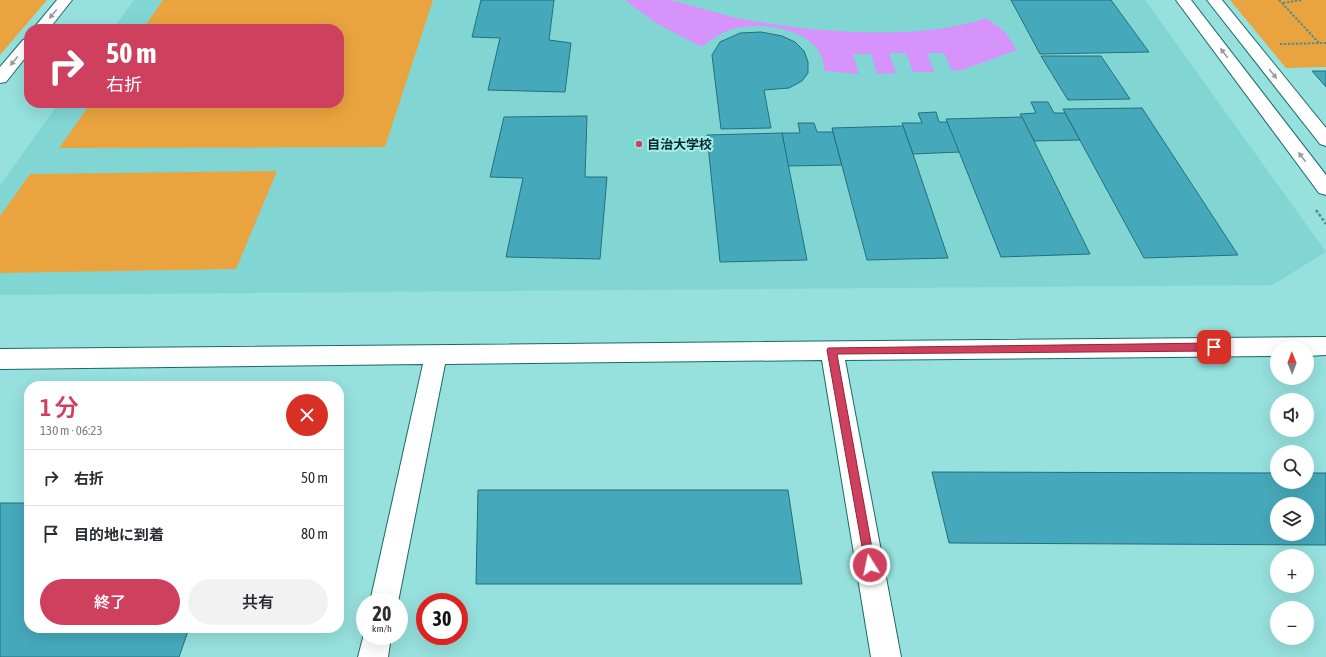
<!DOCTYPE html>
<html lang="ja">
<meta charset="utf-8">
<style>
:root{--surface:#fff;--page:#f2f2f3;--text:#2b2b33;--muted:#7c7c81;--line:#e1e1e2;--accent:#cf3f5e}
body{margin:0;font-family:"Asap Condensed","Noto Sans JP",sans-serif;background:var(--page);color:var(--text);height:100vh;display:flex;flex-direction:column;font-size:15px;white-space:nowrap}
*{box-sizing:border-box;margin:0}
p{font-size:13px;color:var(--muted)}
.icon{flex:none;width:22px;height:22px;fill:none;stroke:currentColor;stroke-width:2;stroke-linecap:round;stroke-linejoin:round}
.map{position:relative;flex:1;overflow:hidden}
.details{position:absolute;left:24px;top:381px;width:320px;height:252px;display:flex;flex-direction:column;background:var(--surface);border-radius:16px;box-shadow:0 4px 16px #0002}
.details>*{flex:none}
.banner{position:absolute;left:24px;top:24px;width:320px;height:84px;border-radius:16px;box-shadow:0 4px 16px #0002;background:#cf3f5e;color:#fff;overflow:hidden}
.needle{width:26px;rotate:359deg}
.fabs{position:absolute;left:1270px;top:341px;display:grid;gap:8px}
.fabs a{display:grid;place-items:center;width:44px;height:44px;border-radius:50%;background:var(--surface);box-shadow:0 4px 16px #0002;font-size:20px}
.speed{position:absolute;left:356px;top:593px;display:flex;gap:8px;font-size:20px;font-weight:700;text-align:center}
.speed>*{display:grid;place-content:center;width:52px;height:52px;border-radius:50%;background:var(--surface);box-shadow:0 4px 16px #0002;line-height:1}
.speed small{font-size:10px;font-weight:400}
.speed .limit{border:6px solid #d22;background:#fff;color:#111}
.pin{position:absolute;display:grid;place-items:center;width:34px;height:34px;color:#fff;margin:-17px;border-radius:8px;box-shadow:0 2px 6px #0006}
.me{position:absolute;width:44px;margin:-22px;rotate:350deg;stroke-linejoin:round;filter:drop-shadow(0 0 3px #0008)}
.turn{display:flex;align-items:center;gap:14px;height:84px;padding:0 16px;font-size:18px}
.turn .icon{width:52px;height:52px;stroke-width:2.5}
.turn b{display:block;font-size:28px;line-height:34px}
.round{display:grid;place-items:center;flex:none;width:42px;height:42px;border-radius:21px;background:var(--page)}
.headline{display:flex;align-items:center;justify-content:space-between;height:68px;padding:0 16px}
h1{font-size:24px;font-weight:600;line-height:30px;color:var(--accent)}
.action{display:flex;gap:8px;margin-top:auto;padding:8px 16px}
.action a{flex:1;height:46px;border-radius:24px;background:var(--accent);color:#fff;font-size:16px;font-weight:600;line-height:46px;text-align:center}
.action a+a{background:var(--page);color:var(--text)}
ul{padding:0;list-style:none}
li{display:flex;align-items:center;gap:12px;height:56px;padding:0 16px;border-top:1px solid var(--line)}
li div{flex:1}
li b{display:block;font-size:15px}
li em{font-style:normal}
.map>svg:first-child{display:block}
</style>
<div class="map">
<svg width="1326" height="657" viewBox="0 0 1326 657">
<rect width="100%" height="100%" fill="#96e0dd"/>
<polygon fill="#81d6d3" points="134,0 1145,0 1326,252 1272,285 0,295 0,185 59,103 339,103 339,29 113,29"/>
<g fill="#eaa43f">
<polygon points="0,0 47,0 0,55"/>
<polygon points="163,0 433,0 385,147 59,148 91,103 339,103 339,29 143,29"/>
<polygon points="1230,0 1326,0 1326,67 1286,68"/>
<polygon points="277,171 236,269 0,273 0,216 30,174"/>
</g>
<path fill="#d593fb" d="M625,0C639,0 656,0 670,0C692,5 715,13 737,18C808,32 917,42 986,18L1005,32L1017,50L962,70L952,71L944,53H927L934,72H913L906,53H889L896,73L877,74L871,54H853L859,74L824,71C825,30 767,22 736,28C723,31 712,39 702,47L656,23Z"/>
<g fill="#46a9bb" stroke="#246f7c" fill-rule="evenodd">
<polygon points="481,0 554,0 549,40 571,43 565,92 488,90 500,38 472,37"/>
<polygon points="1011,0 1111,0 1149,52 1040,54"/>
<polygon points="761,32 782,36 795,42 804,51 808,62 808,73 802,81 789,88 764,90 771,128 721,129 712,55 720,42 740,33"/>
<polygon points="1041,56 1101,56 1130,99 1068,100"/>
<polygon points="1312,71 1326,71 1326,87"/>
<polygon points="1031,102 1048,102 1054,113 1065,113 1080,140 1034,141 1020,114 1036,113"/>
<polygon points="1142,108 1238,255 1144,258 1063,109"/>
<polygon points="936,112 939,122 948,122 960,152 913,154 902,123 922,123 918,113"/>
<polygon points="587,116 585,177 607,177 600,259 506,257 523,178 490,177 504,117"/>
<polygon points="1022,117 1034,141 1090,254 1001,257 946,119"/>
<polygon points="798,123 814,123 817,132 833,132 842,165 788,166 782,133 800,133"/>
<polygon points="903,126 913,154 948,258 867,260 832,128"/>
<polygon points="782,133 807,260 720,262 707,135"/>
<path d="M932,472L1277,473V482H1307V473H1326V545L949,543ZM1277,504H1307V534H1277Z"/>
<polygon points="478,490 788,490 802,584 476,584"/>
<polygon points="0,503 29,503 29,628 189,628 179,657 0,657"/>
</g>
<g fill="none" stroke-linecap="round" stroke-linejoin="round">
<defs>
<g id="minor">
<polygon points="1176,0 1191,0 1326,175 1326,195 1319,193"/>
<polygon points="1207,0 1222,0 1326,128 1326,146 1320,144"/>
<polygon points="1326,337 1326,355 1307,356 1307,348 1277,348 1277,356 845,360 901,657 871,657 822,360 445,364 398,602 370,602 423,364 0,369 0,349"/>
<polygon points="365,630 365,636 391,636 388,657 358,657"/>
</g>
<g id="major">
<polygon points="57,0 72,0 49,29 33,29"/>
<polygon points="29,38 29,53 6,82 0,83 0,67 23,40"/>
</g>
</defs>
<use href="#minor" stroke="#196a67" stroke-width="2"/>
<use href="#major" stroke="#196a67" stroke-width="2"/>
<g stroke="#578e8c" stroke-width="2" stroke-dasharray="2.5 1.5" stroke-linecap="butt">
<polyline points="1279,0 1319,43"/>
<polyline points="1283,3 1302,0"/>
<polyline points="1280,44 1326,43"/>
</g>
<polyline stroke="#578e8c" stroke-width="2.5" stroke-dasharray="3 2" stroke-linecap="butt" points="1316,210 1326,224"/>
<use href="#minor" fill="#fff" fill-rule="evenodd"/>
<use href="#major" fill="#fff" fill-rule="evenodd"/>
</g>
<defs><path id="oneway-solid" d="M-6-.8H1V-3.2L6.5 0L1 3.2V.8H-6Z"/></defs>
<g fill="#909f9e">
<use href="#oneway-solid" transform="translate(53 14) rotate(130)"/>
<use href="#oneway-solid" transform="translate(1224 53) rotate(-127)"/>
<use href="#oneway-solid" transform="translate(14 61) rotate(130)"/>
<use href="#oneway-solid" transform="translate(1273 74) rotate(51)"/>
<use href="#oneway-solid" transform="translate(1302 157) rotate(-127)"/>
</g>
<polygon fill="#cf3f5e" stroke="#87293d" points="1214,343 1218,344 1219,347 1218,349 1214,351 837,354 875,565 874,569 870,571 866,569 827,350 828,348"/>
<circle fill="#cf3f5e" stroke="#a3eeea" stroke-width="1.5" cx="639" cy="144" r="4"/>
<g text-anchor="middle" stroke-width="4" stroke-linejoin="round" paint-order="stroke">
<g font-size="13" font-weight="bold" fill="#092928" stroke="#a3eeea" text-anchor="start">
<text x="647" y="149">自治大学校</text>
</g>
</g>
</svg>
<div class="fabs">
<a><svg class="needle" viewBox="-14 -14 28 28"><path d="M0-13l5 13h-10z" fill="#e53935"/><path d="M0 13l5-13h-10z" fill="#7c7c81"/></svg></a>
<a><svg class="icon" aria-label="sound" viewBox="0 0 24 24"><path d="M4 9h4l5-4v14l-5-4H4zM17 9q2 3 0 6"/></svg></a>
<a><svg class="icon" aria-label="search" viewBox="0 0 24 24"><circle cx="10" cy="10" r="6"/><path d="M15 15l6 6"/></svg></a>
<a><svg class="icon" aria-label="layers" viewBox="0 0 24 24"><path d="M12 4l9 5-9 5-9-5zM3 14l9 5 9-5"/></svg></a>
<a>+</a>
<a>−</a>
</div>
<div class="speed"><div>20<small>km/h</small></div><div class="limit">30</div></div>
<div class="pin" style="left:1214px;top:347px;background:#d93025"><svg class="icon" aria-label="arrive" viewBox="0 0 24 24"><path d="M6 21V4h12l-3 4 3 4H6"/></svg></div>
<svg class="me" style="left:870px;top:565px" viewBox="-20 -20 40 40"><circle r="17" fill="#cf3f5e" stroke="#fff" stroke-width="3"/><path d="M0-11L8 9 0 5-8 9z" fill="#fff"/></svg>
<div class="banner">
<div class="turn"><svg class="icon" aria-label="right" viewBox="0 0 24 24"><path d="M7 20v-9h11M14 6l5 5-5 5"/></svg><div><b>50 m</b>右折</div></div>
</div>
<section class="details">
<div class="headline"><div><h1>1 分</h1><p>130 m · 06:23</p></div><a class="round" style="background:#d93025;color:#fff"><svg class="icon" aria-label="close" viewBox="0 0 24 24"><path d="M6 6l12 12M18 6L6 18"/></svg></a></div>
<ul>
<li><svg class="icon" aria-label="right" viewBox="0 0 24 24"><path d="M7 20v-9h11M14 6l5 5-5 5"/></svg><div><b>右折</b></div><em>50 m</em></li>
<li><svg class="icon" aria-label="arrive" viewBox="0 0 24 24"><path d="M6 21V4h12l-3 4 3 4H6"/></svg><div><b>目的地に到着</b></div><em>80 m</em></li>
</ul>
<div class="action"><a>終了</a><a>共有</a></div>
</section>
</div>
